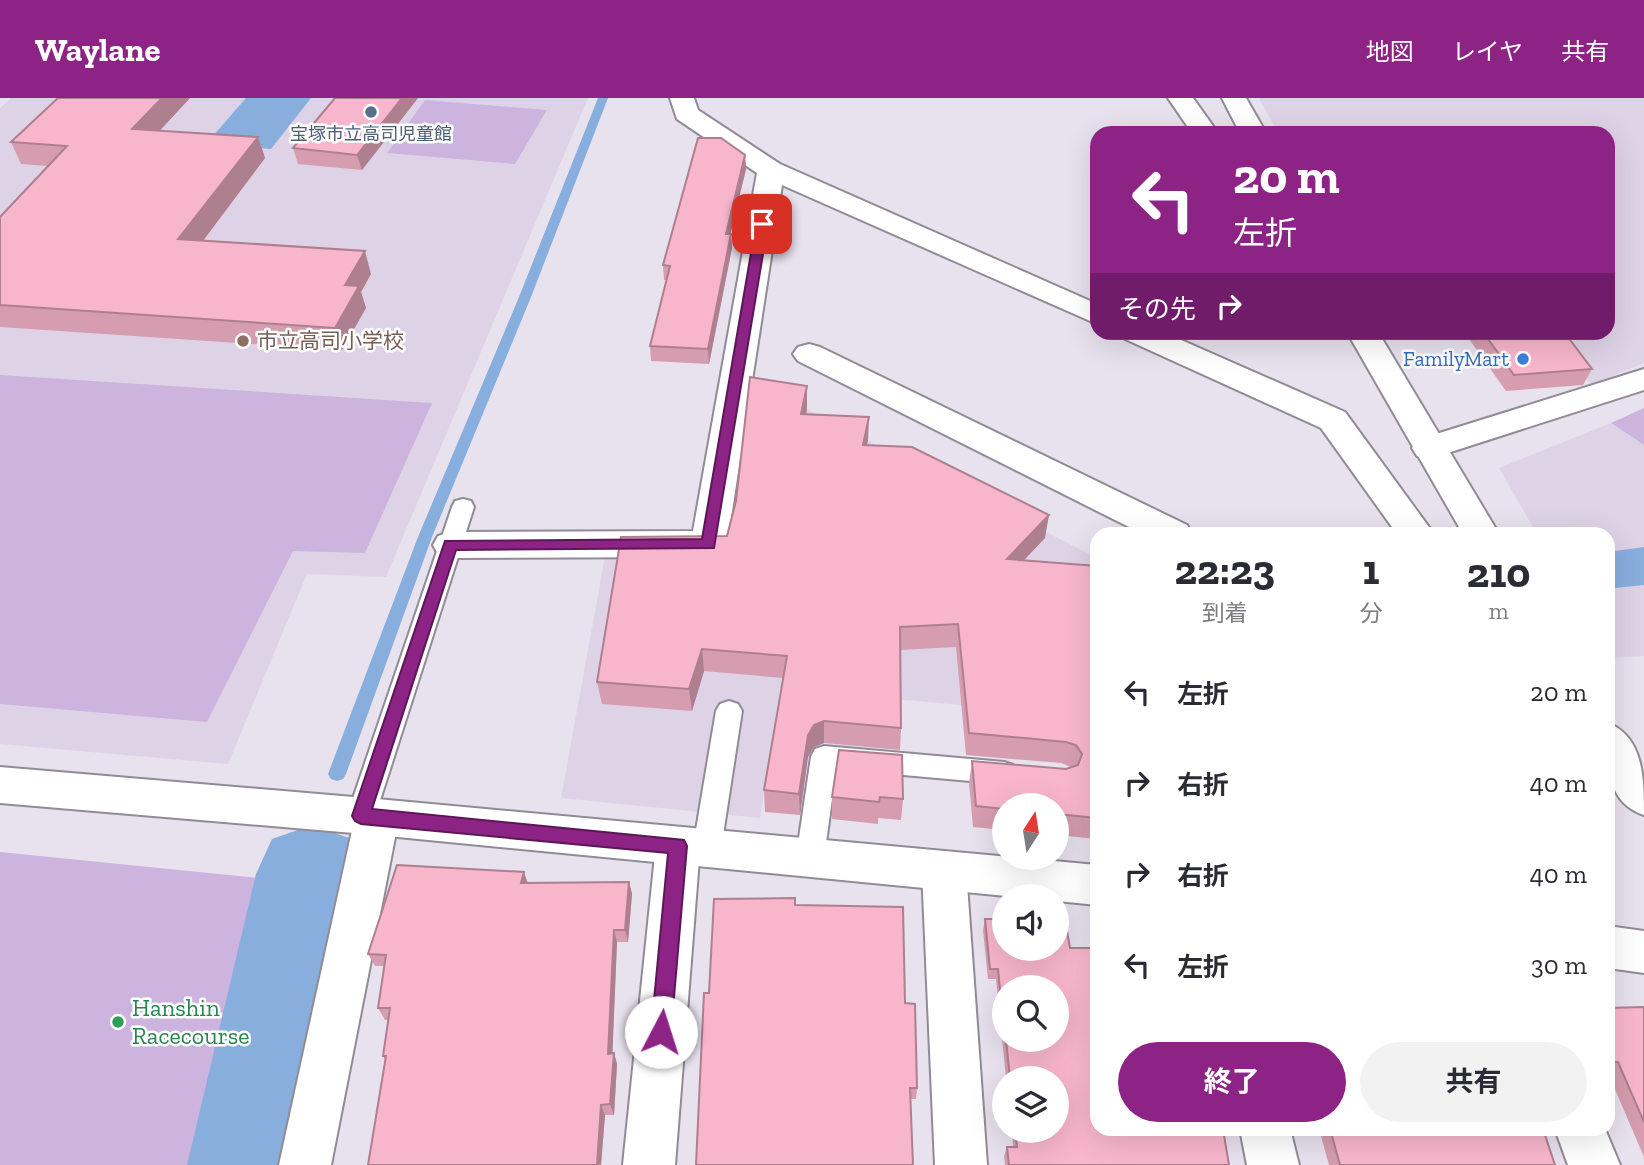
<!DOCTYPE html>
<html lang="ja">
<meta charset="utf-8">
<style>
:root{--surface:#fff;--page:#f2f2f3;--text:#2b2b33;--muted:#7c7c81;--accent:#8e2386}
body{margin:0;font-family:"Zilla Slab","Noto Sans JP",serif;background:var(--page);color:var(--text);height:100vh;display:flex;flex-direction:column;font-size:26px;white-space:nowrap}
*{box-sizing:border-box;margin:0}
p{font-size:23px;color:var(--muted)}
.icon{flex:none;width:38px;height:38px;fill:none;stroke:currentColor;stroke-width:2;stroke-linecap:round;stroke-linejoin:round}
.map{position:relative;flex:1;overflow:hidden}
.drawer{position:absolute;left:1090px;top:429px;width:525px;height:609px;display:flex;flex-direction:column;background:var(--surface);border-radius:21px;box-shadow:0 7px 28px #0002}
.drawer>*{flex:none}
.top-card{position:absolute;left:1090px;top:28px;width:525px;height:214px;border-radius:21px;box-shadow:0 7px 28px #0002;background:#8e2386;color:#fff;overflow:hidden}
.needle{width:46px;rotate:12deg}
.buttons{position:absolute;left:992px;top:695px;display:grid;gap:14px}
.buttons a{display:grid;place-items:center;width:77px;height:77px;border-radius:50%;background:var(--surface);box-shadow:0 7px 28px #0002;font-size:35px}
.pin{position:absolute;display:grid;place-items:center;width:60px;height:60px;color:#fff;margin:-30px;border-radius:14px;box-shadow:0 4px 10px #0006}
.me{position:absolute;width:77px;margin:-38px;rotate:5deg;stroke-linejoin:round;filter:drop-shadow(0 0 5px #0008)}
.turn{display:flex;align-items:center;gap:24px;height:147px;padding:0 28px;font-size:32px}
.turn .icon{width:91px;height:91px;stroke-width:2.5}
.turn b{display:block;font-size:49px;line-height:60px}
.then{display:flex;align-items:center;height:66px;padding:0 28px;background:#0003;gap:14px;font-size:26px}
.eta{display:flex;justify-content:space-evenly;align-items:center;height:119px;text-align:center}
.eta b{font-size:42px;font-weight:700;line-height:49px}
.button{display:flex;gap:14px;margin-top:auto;padding:14px 28px}
.button a{flex:1;height:80px;border-radius:42px;background:var(--accent);color:#fff;font-size:28px;font-weight:700;line-height:80px;text-align:center}
.button a+a{background:var(--page);color:var(--text)}
ul{padding:0;list-style:none}
li{display:flex;align-items:center;gap:21px;height:91px;padding:0 28px}
li div{flex:1}
li b{display:block;font-size:26px}
li em{font-style:normal}
header{display:flex;align-items:center;gap:42px;box-sizing:border-box;height:98px;padding:0 35px;background:var(--accent);color:#fff}
header strong{font-size:33px}
nav{display:flex;gap:38px;margin-inline-start:auto;font-size:24px}
.map>svg:first-child{display:block}
</style>
<header>
<strong>Waylane</strong>
<nav><a>地図</a><a>レイヤ</a><a>共有</a></nav>
</header>
<div class="map">
<svg width="1644" height="1067" viewBox="0 0 1644 1067">
<rect width="100%" height="100%" fill="#e8e1ee"/>
<g fill="#ded3e6">
<polygon points="11,0 588,0 386,479 307,476 228,666 0,646 0,10"/>
<polygon points="1259,0 1644,0 1644,265 1592,287 1548,235 1608,234 1608,35 1278,35"/>
<polygon points="746,280 1097,460 1097,619 780,591 760,720 561,700 606,453 725,451"/>
<polygon points="1611,325 1644,347 1644,558 1609,560 1608,436 1537,436 1499,370"/>
</g>
<g fill="#ccb4de">
<polygon points="425,2 547,12 515,66 387,55"/>
<polygon points="0,277 432,305 365,455 293,453 207,624 0,606"/>
<polygon points="1644,310 1644,347 1611,325"/>
<polygon points="0,754 268,781 203,1067 0,1067"/>
</g>
<polygon fill="#88aede" points="246,0 311,0 271,51 206,46"/>
<g fill="none" stroke-linecap="round" stroke-linejoin="round">
<polygon fill="#88aede" fill-rule="evenodd" points="598,0 608,0 531,199 432,439 346,676 343,681 337,683 331,681 328,676 418,439 519,199"/>
<polygon fill="#88aede" fill-rule="evenodd" points="1644,449 1644,487 1615,490 1608,488 1608,454"/>
<polygon fill="#88aede" fill-rule="evenodd" points="312,727 352,741 368,776 317,1067 187,1067 256,776 272,741"/>
<defs>
<g id="lane">
<polygon points="463,401 471,403 474,409 375,718 371,726 361,730 351,726 347,718 452,409 455,403"/>
<polygon points="729,603 738,606 742,613 721,750 717,759 707,762 697,759 693,750 716,613 720,606"/>
<polygon points="824,648 1004,664 1013,667 1017,675 1013,683 1004,686 836,671 824,760 820,769 810,772 800,769 796,760 811,659 815,651"/>
</g>
<g id="street">
<polygon points="670,0 694,0 698,12 780,66 1097,206 1097,226 782,87 727,446 722,455 709,459 451,460 438,456 433,447 438,438 451,434 693,433 757,75 677,21"/>
<polygon points="1168,0 1193,0 1218,35 1192,35"/>
<polygon points="1121,234 1163,234 1345,314 1434,436 1397,436 1321,330 1125,241"/>
<polygon points="809,246 820,249 1187,427 1192,436 1143,436 798,263 793,256 798,249"/>
<polygon points="1644,271 1644,292 1429,361 1417,358 1412,350 1417,342"/>
<polygon points="377,701 392,706 399,719 331,1067 279,1067 355,719 362,706"/>
<polygon points="678,729 694,735 700,748 675,1067 623,1067 656,748 662,735"/>
<polygon points="944,753 960,758 966,772 987,1067 935,1067 922,772 928,758"/>
<polygon points="1240,1031 1290,1031 1299,1067 1247,1067"/>
<polygon points="1555,1031 1605,1031 1620,1067 1568,1067"/>
</g>
<g id="secondary">
<polygon points="1222,0 1246,0 1266,35 1240,35"/>
<polygon points="1347,234 1378,234 1499,436 1463,436"/>
<path d="M1608,625C1644,639 1644,682 1644,717C1603,703 1608,661 1608,625Z"/>
<polygon points="0,669 377,701 1097,767 1097,807 1057,803 1057,798 1006,798 377,737 0,705"/>
<polygon points="1608,828 1644,833 1644,875 1608,870"/>
</g>
</defs>
<use href="#lane" stroke="#918b96" stroke-width="4"/>
<use href="#street" stroke="#918b96" stroke-width="4"/>
<use href="#secondary" stroke="#918b96" stroke-width="4"/>
<use href="#lane" fill="#fff" fill-rule="evenodd"/>
<use href="#street" fill="#fff" fill-rule="evenodd"/>
<use href="#secondary" fill="#fff" fill-rule="evenodd"/>
</g>
<g fill="#d59daf" fill-rule="evenodd">
<polygon points="58,0 190,0 159,33 258,39 265,60 203,143 371,176 361,194 366,210 342,252 0,229 0,119 48,68 21,66 11,44"/>
<polygon points="418,0 362,72 298,66 293,50"/>
<polygon points="745,57 746,71 730,136 732,150 709,266 651,263 650,248 667,182 664,182 663,167"/>
<polygon points="1464,234 1564,234 1592,271 1583,287 1506,293"/>
<polygon points="807,288 807,311 806,317 868,342 867,347 1045,440 1024,462 1097,468 1097,741 1057,737 1057,707 1004,707 1004,732 973,729 969,685 972,663 1066,671 1071,669 1061,665 966,657 956,549 900,552 901,630 900,652 824,645 814,649 808,659 800,717 765,714 764,692 783,580 704,573 692,613 602,606 597,584 727,438"/>
<polygon points="839,652 903,701 901,722 878,720 878,726 832,721 832,699"/>
<polygon points="629,784 632,796 628,844 617,844 612,955 614,955 617,966 614,1017 605,1017 601,1067 368,1067 385,962 383,958 388,922 385,922 378,910 384,868 375,868 368,856 527,785"/>
<polygon points="795,807 905,905 917,990 916,1001 910,1001 709,895"/>
<path d="M985,821L1070,850L1229,1067H1005L1004,1058L1007,1049H1013L1012,1032H1057V980H1006L996,881H988L983,832ZM1004,889L1057,942H1004Z"/>
<polygon points="1644,909 1644,1059 1608,975 1608,910"/>
<polygon points="1319,1031 1543,1031 1555,1067 1329,1067"/>
</g>
<g fill="#ae7f8f">
<polygon points="162,0 190,0 141,53 132,31"/>
<polygon points="402,0 418,0 362,72 357,57"/>
<polygon points="258,39 265,60 187,164 178,141"/>
<polygon points="745,57 746,71 727,150 726,136"/>
<polygon points="731,136 732,150 709,266 708,251"/>
<polygon points="365,153 371,176 361,194 366,210 342,252 335,230 345,187"/>
<polygon points="807,288 807,311 802,339 801,316"/>
<polygon points="869,319 868,342 862,370 863,347"/>
<polygon points="1049,417 1045,440 1003,484 1007,461"/>
<polygon points="702,551 704,573 692,613 689,591"/>
<polygon points="824,623 824,645 814,649 808,659 800,717 799,696 808,637 814,627"/>
<polygon points="524,774 528,786 521,785"/>
<polygon points="629,784 632,796 628,844 625,832"/>
<polygon points="614,832 617,844 612,967 608,956"/>
<polygon points="614,955 617,966 614,1017 610,1006"/>
<polygon points="601,1007 605,1017 601,1067 597,1067"/>
</g>
<g fill="#f8b6cc" stroke="#ae7f8f" stroke-width="2">
<polygon points="58,0 162,0 132,31 258,39 178,141 365,153 345,187 359,188 335,230 0,207 0,119 67,48 11,44"/>
<polygon points="335,0 402,0 357,57 293,50"/>
<polygon points="698,40 721,40 745,57 726,136 731,136 708,251 650,248 670,168 663,167"/>
<polygon points="1483,234 1564,234 1592,271 1514,277"/>
<polygon points="750,279 807,288 801,316 869,319 863,347 912,349 1049,417 1007,461 1097,468 1097,720 1057,716 1057,707 1004,707 1004,711 976,708 972,663 1066,671 1078,667 1082,656 1076,647 1066,644 969,635 958,526 900,529 901,630 824,623 814,627 808,637 799,696 764,692 787,558 702,551 689,591 597,584 621,439 727,438 736,403"/>
<polygon points="839,652 902,657 903,701 880,699 879,704 832,699"/>
<polygon points="397,767 524,774 521,785 629,784 625,832 614,832 608,956 614,955 610,1006 601,1007 597,1067 368,1067 386,958 383,958 390,910 378,910 386,857 368,856"/>
<polygon points="795,800 795,807 903,809 905,905 915,906 917,990 910,990 913,1067 696,1067 704,895 709,895 714,801"/>
<polygon points="985,821 1004,821 1004,850 1057,850 1057,821 1065,821 1070,850 1097,850 1097,1031 1223,1031 1229,1067 1009,1067 1007,1049 1017,1049 1015,1032 1057,1032 1057,980 1010,980 1006,942 1057,942 1057,889 1004,889 1004,932 998,871 990,871"/>
<polygon points="1644,909 1644,1024 1618,964 1608,964 1608,910"/>
<polygon points="1330,1031 1543,1031 1555,1067 1340,1067"/>
</g>
<polygon fill="#8e2386" stroke="#5c1757" stroke-width="2" points="762,122 768,126 714,450 456,452 372,711 684,742 687,748 671,934 668,941 661,943 654,941 651,934 668,755 361,726 355,723 352,718 445,443 702,441 756,126"/>
<circle fill="#5c6f8a" stroke="#fff" stroke-width="2.5" cx="371" cy="14" r="7"/>
<circle fill="#8d6e63" stroke="#fff" stroke-width="2.5" cx="243" cy="243" r="7"/>
<circle fill="#3f7fe0" stroke="#fff" stroke-width="2.5" cx="1523" cy="261" r="7"/>
<circle fill="#2e9e5b" stroke="#fff" stroke-width="2.5" cx="118" cy="924" r="7"/>
<g text-anchor="middle" stroke-width="5" stroke-linejoin="round" paint-order="stroke">
<g font-size="18" fill="#4e5e75" stroke="#fff">
<text x="371" y="42">宝塚市立高司児童館</text>
</g>
<g font-size="21" fill="#785e54" stroke="#fff" text-anchor="start">
<text x="257" y="250">市立高司小学校</text>
</g>
<g font-size="21" fill="#366cbe" stroke="#fff" text-anchor="end">
<text x="1509" y="268">FamilyMart</text>
</g>
<g font-size="24" fill="#27864d" stroke="#fff" text-anchor="start">
<text x="132" y="918">Hanshin<tspan x="132" dy="28">Racecourse</tspan></text>
</g>
</g>
</svg>
<div class="buttons">
<a><svg class="needle" viewBox="-14 -14 28 28"><path d="M0-13l5 13h-10z" fill="#e53935"/><path d="M0 13l5-13h-10z" fill="#7c7c81"/></svg></a>
<a><svg class="icon" aria-label="sound" viewBox="0 0 24 24"><path d="M4 9h4l5-4v14l-5-4H4zM17 9q2 3 0 6"/></svg></a>
<a><svg class="icon" aria-label="search" viewBox="0 0 24 24"><circle cx="10" cy="10" r="6"/><path d="M15 15l6 6"/></svg></a>
<a><svg class="icon" aria-label="layers" viewBox="0 0 24 24"><path d="M12 4l9 5-9 5-9-5zM3 14l9 5 9-5"/></svg></a>
</div>
<div class="pin" style="left:762px;top:126px;background:#d93025"><svg class="icon" aria-label="arrive" viewBox="0 0 24 24"><path d="M6 21V4h12l-3 4 3 4H6"/></svg></div>
<svg class="me" style="left:661px;top:934px" viewBox="-20 -20 40 40"><circle r="19" fill="#fff"/><path d="M0-13L10 11 0 6-10 11z" fill="#8e2386"/></svg>
<div class="top-card">
<div class="turn"><svg class="icon" aria-label="left" viewBox="0 0 24 24"><path d="M17 20v-9H6M10 6l-5 5 5 5"/></svg><div><b>20 m</b>左折</div></div>
<div class="then">その先<svg class="icon" aria-label="right" viewBox="0 0 24 24"><path d="M7 20v-9h11M14 6l5 5-5 5"/></svg></div>
</div>
<section class="drawer">
<div class="eta">
<div><b>22:23</b><p>到着</p></div>
<div><b>1</b><p>分</p></div>
<div><b>210</b><p>m</p></div>
</div>
<ul>
<li><svg class="icon" aria-label="left" viewBox="0 0 24 24"><path d="M17 20v-9H6M10 6l-5 5 5 5"/></svg><div><b>左折</b></div><em>20 m</em></li>
<li><svg class="icon" aria-label="right" viewBox="0 0 24 24"><path d="M7 20v-9h11M14 6l5 5-5 5"/></svg><div><b>右折</b></div><em>40 m</em></li>
<li><svg class="icon" aria-label="right" viewBox="0 0 24 24"><path d="M7 20v-9h11M14 6l5 5-5 5"/></svg><div><b>右折</b></div><em>40 m</em></li>
<li><svg class="icon" aria-label="left" viewBox="0 0 24 24"><path d="M17 20v-9H6M10 6l-5 5 5 5"/></svg><div><b>左折</b></div><em>30 m</em></li>
</ul>
<div class="button"><a>終了</a><a>共有</a></div>
</section>
</div>
